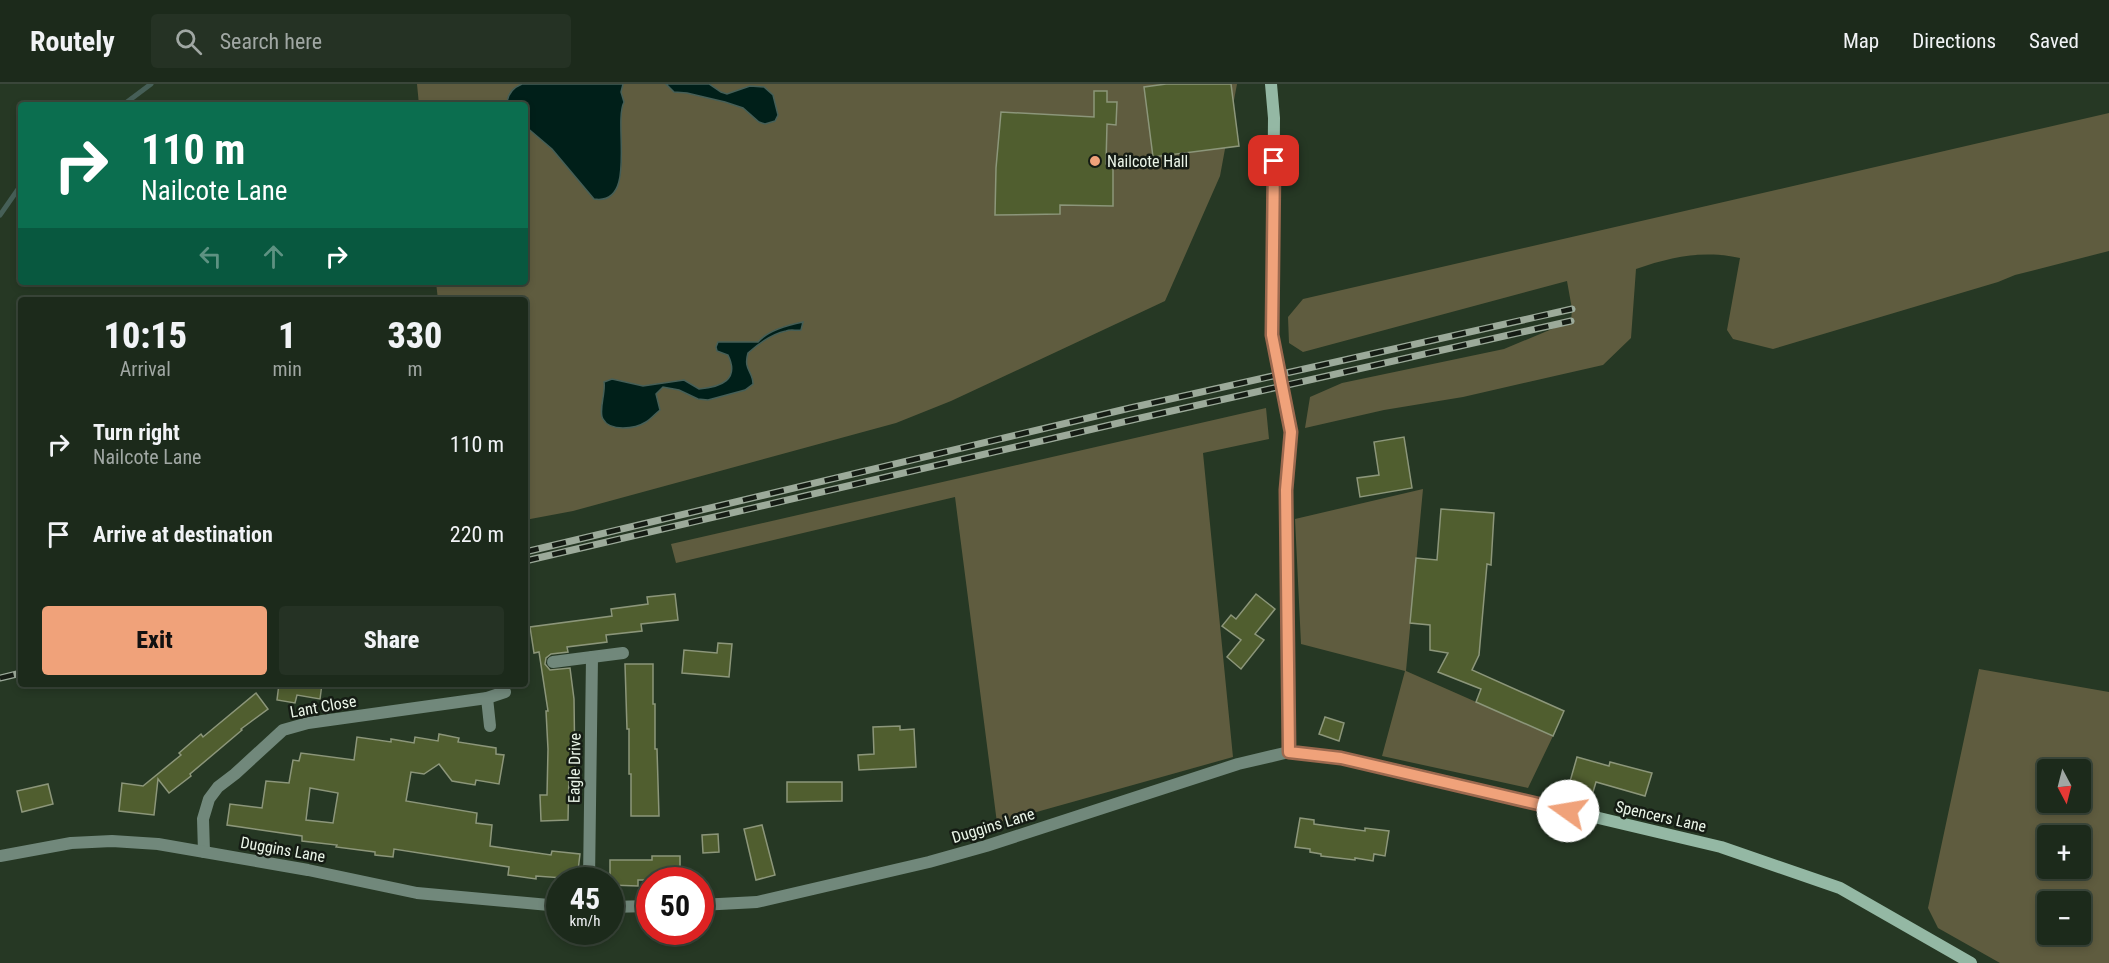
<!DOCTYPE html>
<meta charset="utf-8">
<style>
:root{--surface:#1c2a1b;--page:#253224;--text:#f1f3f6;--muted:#a0a7a3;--line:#3a463a;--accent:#f0a27a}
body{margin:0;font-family:"Roboto Condensed",sans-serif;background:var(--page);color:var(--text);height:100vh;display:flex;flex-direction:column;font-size:22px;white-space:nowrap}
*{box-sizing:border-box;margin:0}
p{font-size:20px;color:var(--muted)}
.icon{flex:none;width:33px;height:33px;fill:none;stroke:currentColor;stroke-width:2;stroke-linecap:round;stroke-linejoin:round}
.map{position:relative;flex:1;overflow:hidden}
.side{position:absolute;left:18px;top:213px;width:510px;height:390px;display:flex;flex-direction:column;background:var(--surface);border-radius:6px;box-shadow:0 3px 9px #0003,0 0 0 2px var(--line)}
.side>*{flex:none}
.top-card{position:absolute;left:18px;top:18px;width:510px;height:183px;border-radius:6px;box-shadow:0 3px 9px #0003,0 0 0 2px var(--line);background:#0b6e4f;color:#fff;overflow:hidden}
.needle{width:39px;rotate:173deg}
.controls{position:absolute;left:2037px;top:675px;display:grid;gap:12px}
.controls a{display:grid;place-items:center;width:54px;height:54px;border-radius:6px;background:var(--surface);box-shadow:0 3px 9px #0003,0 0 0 2px var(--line);font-size:30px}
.speed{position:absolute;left:546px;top:783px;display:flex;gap:12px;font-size:30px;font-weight:700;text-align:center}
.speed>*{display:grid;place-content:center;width:78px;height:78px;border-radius:50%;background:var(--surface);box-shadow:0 3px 9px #0003,0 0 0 2px var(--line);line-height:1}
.speed small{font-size:15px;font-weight:400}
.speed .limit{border:9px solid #d22;background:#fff;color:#111}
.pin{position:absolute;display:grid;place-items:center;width:51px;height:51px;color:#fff;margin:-26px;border-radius:12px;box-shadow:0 3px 9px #0006}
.me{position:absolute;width:66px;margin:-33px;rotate:283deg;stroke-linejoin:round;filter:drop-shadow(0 0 4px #0008)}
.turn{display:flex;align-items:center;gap:21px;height:126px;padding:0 24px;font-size:27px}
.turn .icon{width:78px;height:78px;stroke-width:2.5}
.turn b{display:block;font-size:42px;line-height:51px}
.lanes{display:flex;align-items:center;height:57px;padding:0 24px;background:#0003;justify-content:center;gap:30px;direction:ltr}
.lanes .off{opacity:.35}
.eta{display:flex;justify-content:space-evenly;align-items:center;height:102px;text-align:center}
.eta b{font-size:36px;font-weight:800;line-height:42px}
.cta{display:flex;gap:12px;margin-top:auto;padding:12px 24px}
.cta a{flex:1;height:69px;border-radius:6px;background:var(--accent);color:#111;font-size:24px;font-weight:800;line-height:69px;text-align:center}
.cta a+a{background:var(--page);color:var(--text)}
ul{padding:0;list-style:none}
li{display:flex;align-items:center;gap:18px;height:90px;padding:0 24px}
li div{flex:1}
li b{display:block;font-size:22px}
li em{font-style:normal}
header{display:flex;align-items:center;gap:36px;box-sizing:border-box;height:84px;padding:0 30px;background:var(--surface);border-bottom:2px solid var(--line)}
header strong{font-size:28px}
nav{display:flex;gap:33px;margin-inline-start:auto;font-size:21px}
.search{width:420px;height:54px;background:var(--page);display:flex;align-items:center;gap:15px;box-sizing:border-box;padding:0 21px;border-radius:6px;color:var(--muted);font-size:22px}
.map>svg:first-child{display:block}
</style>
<header>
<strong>Routely</strong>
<div class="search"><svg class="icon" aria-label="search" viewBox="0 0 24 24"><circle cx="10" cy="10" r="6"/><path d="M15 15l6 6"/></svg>Search here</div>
<nav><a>Map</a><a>Directions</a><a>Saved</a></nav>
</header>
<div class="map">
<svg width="2109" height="879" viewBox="0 0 2109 879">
<rect width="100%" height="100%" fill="#263824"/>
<g fill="#5f5c3f" fill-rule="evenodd">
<polygon points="417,0 1237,0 1220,92 1165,217 951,317 896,339 573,427 525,436 525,216 438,216 436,198 525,198 525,21 419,21"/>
<path d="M2109,29V167L2015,191L1998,198L1773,265L1733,255L1727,246L1740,174C1703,166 1671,173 1636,185L1631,254L1603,281L1463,313L1384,326L1305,344L1310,313L1342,299L1504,265L1571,237L1572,225L1567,197L1303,268L1289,259L1288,233L1303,215Z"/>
<polygon points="1266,324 1269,355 1203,369 1233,673 997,739 955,413 676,479 671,460"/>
<polygon points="1423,405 1406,587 1553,652 1528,704 1382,672 1405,587 1301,560 1295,435"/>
<path d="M1979,585L2109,608V879H2000L1938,844L1928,824ZM2048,686H2080V718H2048ZM2048,752H2080V784H2048ZM2048,818H2080V850H2048Z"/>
</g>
<g fill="#001f19" stroke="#465f57" stroke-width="1.5">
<path d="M522,0H623L621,8L624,18C613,40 638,122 594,115L552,65L525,42V21H507C507,10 512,4 522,0Z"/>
<polygon points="666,0 709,0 721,8 727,10 750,2 764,3 773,11 778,31 775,37 765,40 759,38 743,24 725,18 687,9 674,8"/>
<path d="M803,238L801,246C796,247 791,245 786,247C772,250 758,260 748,269C743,286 753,287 753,300L745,306L708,316L698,315L679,306L663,303L656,310L660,326C655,330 651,335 646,338C635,345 610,348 603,335C598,328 606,308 604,298L612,295L643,302L684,296L699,305C721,303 740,296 728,271L717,267L716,263L718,258H758C768,246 788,241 803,238Z"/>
</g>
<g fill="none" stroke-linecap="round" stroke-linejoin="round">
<g stroke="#465f57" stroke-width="5">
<polyline points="123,21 151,0"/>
<polyline points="0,131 21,101"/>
</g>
</g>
<g fill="#505e2f" stroke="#8c967a" stroke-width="1.5" fill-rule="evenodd">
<polygon points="1166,0 1231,0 1239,62 1153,73 1144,3"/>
<polygon points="1094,7 1107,7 1107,18 1117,18 1116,41 1107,40 1106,80 1113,83 1113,122 1060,121 1060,130 995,131 996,84 1001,28 1094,33"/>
<polygon points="1404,353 1412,404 1360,413 1357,394 1379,391 1374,358"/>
<polygon points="1441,425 1494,429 1491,481 1487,480 1479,571 1472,586 1564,627 1553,652 1476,618 1481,605 1438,588 1448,569 1430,566 1430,541 1410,539 1416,474 1437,476"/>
<polygon points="675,510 678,536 641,540 642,547 606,551 607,558 567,563 568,568 551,570 546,574 545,580 550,586 570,584 574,615 575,690 569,690 568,736 541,737 540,711 547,711 548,665 546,627 548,627 539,568 534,569 530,543 612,532 611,525 648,520 647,513"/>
<polygon points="1256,510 1275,525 1255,550 1264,556 1241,585 1227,573 1241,556 1222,542 1231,531 1236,535"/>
<polygon points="718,559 732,560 729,593 682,589 684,566 717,569"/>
<polygon points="625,580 653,580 653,620 655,620 655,665 657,665 659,732 631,732 631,690 629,690 629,645 627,645"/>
<polygon points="279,600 322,600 320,615 297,611 295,619 277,616"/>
<polygon points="256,609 268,625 241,645 242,646 190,690 191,692 169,709 158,695 154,731 119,727 122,699 143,702 181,671 179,669 201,650 203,653"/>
<polygon points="1325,633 1344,639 1339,657 1319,650"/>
<polygon points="900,642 900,646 914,645 916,683 859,686 858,671 874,670 873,643"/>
<path d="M439,650L459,654L458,658L496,664V670L504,671L499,700L476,696L475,701L452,697L439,680L424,690L411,688L406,717L477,729L476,739L492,741L490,762L551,771L552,767L580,770L577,795L536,792V795L508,791L509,783L394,765L393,773L375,771V768L336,763L337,761L302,757V752L227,741L230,720L262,724L266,697L289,699L293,676L299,677L301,669L354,676L357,653L391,658V655L414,659L415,653L438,657ZM310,704L338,709L333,739L306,736Z"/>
<polygon points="1577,673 1609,682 1610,678 1652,689 1645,712 1596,698 1593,708 1569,701"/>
<polygon points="787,698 842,698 842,717 787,718"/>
<polygon points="48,700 53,720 22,728 17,707"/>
<polygon points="1300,734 1314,736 1314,740 1365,747 1365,744 1389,747 1385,772 1374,770 1373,777 1355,774 1355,776 1321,772 1321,770 1310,768 1310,765 1295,763"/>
<polygon points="762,741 775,791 756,796 744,745"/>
<polygon points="718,750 719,768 703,769 702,751"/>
<polygon points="652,772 680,772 680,796 638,796 638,802 610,801 610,776 652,776"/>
</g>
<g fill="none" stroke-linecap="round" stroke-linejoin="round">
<g stroke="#71887b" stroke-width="12">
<polyline points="553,578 623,569"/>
<polyline points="487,614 490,642"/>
<polyline points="204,768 203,735 209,715 218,703 235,690 283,646 308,639 487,614 505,608"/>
<polyline points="589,796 592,573"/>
</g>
<g stroke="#71887b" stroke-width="12">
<polyline points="0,772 71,759 112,757 158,760 308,786 417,809 560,822"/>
<polyline points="700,821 757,818 929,778 986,762 1238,680 1289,668"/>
<polyline points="610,823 650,822"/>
</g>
<polyline stroke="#94b8a4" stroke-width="12" points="1271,0 1274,34 1272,251 1291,347 1286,406 1289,668 1341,674 1401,687 1721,763 1840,804 1971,879"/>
<defs>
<g id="rail">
<polyline points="525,468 1130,324 1572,225"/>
<polyline points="525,477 1136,335 1571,237"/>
<polyline points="0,594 21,589"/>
</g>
</defs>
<use href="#rail" stroke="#9caa9a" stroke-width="7"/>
<use href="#rail" stroke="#151c14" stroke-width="4.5" stroke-dasharray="14" stroke-linecap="butt"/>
</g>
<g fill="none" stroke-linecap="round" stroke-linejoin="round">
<defs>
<polyline id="route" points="1274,77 1272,251 1291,348 1286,406 1289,668 1341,674 1568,727"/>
</defs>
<use href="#route" stroke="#9c694f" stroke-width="15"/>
<use href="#route" stroke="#f0a27a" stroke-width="10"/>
</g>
<circle fill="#f0a27a" stroke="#151c14" stroke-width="2" cx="1095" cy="77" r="6"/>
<g text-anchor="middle" stroke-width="5" stroke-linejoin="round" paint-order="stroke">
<g font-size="16" fill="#eaf5e8" stroke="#151c14" text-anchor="start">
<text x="1107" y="83">Nailcote Hall</text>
</g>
<g font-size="16" fill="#eaf5e8" stroke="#151c14">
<text transform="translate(323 622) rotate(-10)" y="6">Lant Close</text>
<text transform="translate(574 684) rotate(-89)" y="6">Eagle Drive</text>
<text transform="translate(1661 732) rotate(13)" y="6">Spencers Lane</text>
<text transform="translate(993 741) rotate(-17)" y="6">Duggins Lane</text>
<text transform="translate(283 765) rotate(10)" y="6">Duggins Lane</text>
</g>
</g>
</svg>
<div class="controls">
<a><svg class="needle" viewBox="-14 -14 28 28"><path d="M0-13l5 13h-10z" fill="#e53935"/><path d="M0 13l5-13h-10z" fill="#a0a7a3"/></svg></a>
<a>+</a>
<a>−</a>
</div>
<div class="speed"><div>45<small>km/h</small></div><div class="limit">50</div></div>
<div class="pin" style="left:1274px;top:77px;background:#d93025"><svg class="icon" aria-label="arrive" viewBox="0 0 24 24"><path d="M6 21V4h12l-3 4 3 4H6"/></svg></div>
<svg class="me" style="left:1568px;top:727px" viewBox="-20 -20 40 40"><circle r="19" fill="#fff"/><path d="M0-13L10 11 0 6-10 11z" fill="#f0a27a"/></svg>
<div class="top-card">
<div class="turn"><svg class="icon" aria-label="right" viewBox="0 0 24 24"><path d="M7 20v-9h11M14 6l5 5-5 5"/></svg><div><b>110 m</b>Nailcote Lane</div></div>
<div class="lanes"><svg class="icon off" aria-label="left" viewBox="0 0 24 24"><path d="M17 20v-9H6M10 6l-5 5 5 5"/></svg><svg class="icon off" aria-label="ahead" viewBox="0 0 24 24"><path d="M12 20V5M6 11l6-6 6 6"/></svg><svg class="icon" aria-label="right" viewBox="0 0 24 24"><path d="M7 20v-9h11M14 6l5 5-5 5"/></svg></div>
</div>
<section class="side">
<div class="eta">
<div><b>10:15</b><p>Arrival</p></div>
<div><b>1</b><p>min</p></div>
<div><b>330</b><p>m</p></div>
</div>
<ul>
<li><svg class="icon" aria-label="right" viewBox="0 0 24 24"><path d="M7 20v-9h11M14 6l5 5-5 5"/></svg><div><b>Turn right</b><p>Nailcote Lane</p></div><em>110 m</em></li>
<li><svg class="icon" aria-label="arrive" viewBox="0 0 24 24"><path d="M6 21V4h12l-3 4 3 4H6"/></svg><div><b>Arrive at destination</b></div><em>220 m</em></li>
</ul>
<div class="cta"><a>Exit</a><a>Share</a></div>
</section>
</div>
